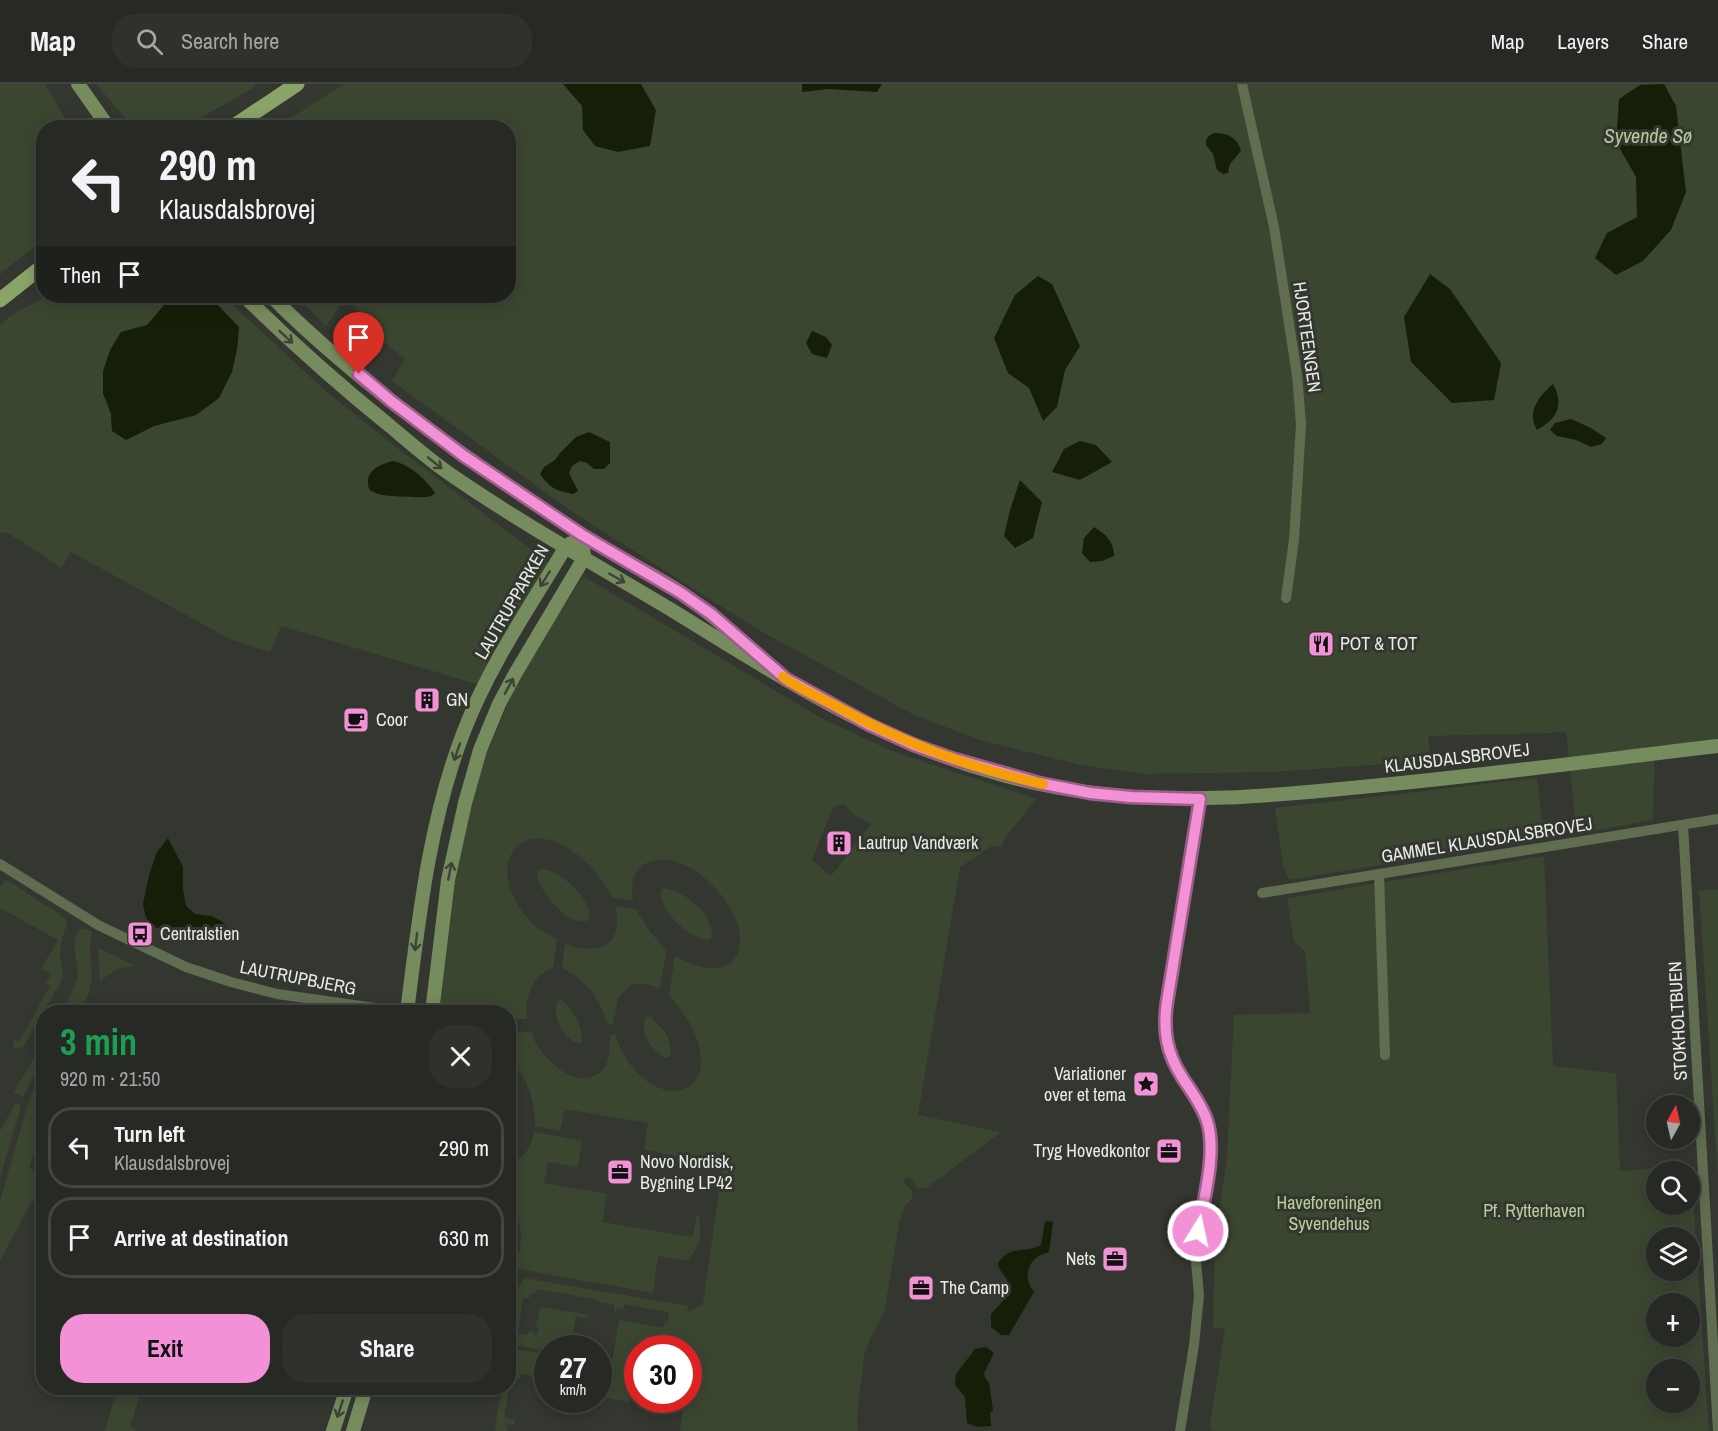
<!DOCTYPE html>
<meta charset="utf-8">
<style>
:root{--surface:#262924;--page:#2e312c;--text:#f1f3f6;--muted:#a4a6a6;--line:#424541;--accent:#f391d6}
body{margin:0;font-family:"Archivo Narrow",sans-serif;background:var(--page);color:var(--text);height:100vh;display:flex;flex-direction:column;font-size:22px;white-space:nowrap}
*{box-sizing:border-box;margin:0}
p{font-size:20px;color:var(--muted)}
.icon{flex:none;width:33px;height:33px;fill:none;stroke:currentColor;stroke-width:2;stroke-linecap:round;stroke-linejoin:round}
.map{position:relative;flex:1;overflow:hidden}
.details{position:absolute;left:36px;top:921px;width:480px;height:390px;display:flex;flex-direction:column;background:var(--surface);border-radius:24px;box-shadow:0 3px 15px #0003,0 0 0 2px var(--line)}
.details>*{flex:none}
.guide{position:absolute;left:36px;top:36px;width:480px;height:183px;border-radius:24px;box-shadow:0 3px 15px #0003,0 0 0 2px var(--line);background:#262924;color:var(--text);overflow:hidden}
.needle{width:39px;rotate:8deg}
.tools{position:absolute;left:1646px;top:1011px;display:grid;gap:12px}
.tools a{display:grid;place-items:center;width:54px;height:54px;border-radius:50%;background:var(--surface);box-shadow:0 3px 15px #0003,0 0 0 2px var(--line);font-size:30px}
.speed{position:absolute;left:534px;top:1251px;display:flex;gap:12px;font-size:30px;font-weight:700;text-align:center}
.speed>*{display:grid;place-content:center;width:78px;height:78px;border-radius:50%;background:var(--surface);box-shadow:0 3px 15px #0003,0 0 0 2px var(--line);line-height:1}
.speed small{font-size:15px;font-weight:400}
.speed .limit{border:9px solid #d22;background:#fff;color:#111}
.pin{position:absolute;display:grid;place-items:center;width:51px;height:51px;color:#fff;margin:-62px -26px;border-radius:50% 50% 50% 0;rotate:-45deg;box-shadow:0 0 6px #0007}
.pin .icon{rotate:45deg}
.me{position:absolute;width:66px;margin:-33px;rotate:10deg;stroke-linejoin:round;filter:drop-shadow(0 0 4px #0008)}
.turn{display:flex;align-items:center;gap:21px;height:126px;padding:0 24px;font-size:27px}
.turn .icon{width:78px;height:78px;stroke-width:2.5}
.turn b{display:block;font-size:42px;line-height:51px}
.then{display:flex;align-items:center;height:57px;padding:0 24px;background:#0003;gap:12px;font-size:22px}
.round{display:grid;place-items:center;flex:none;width:63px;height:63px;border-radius:24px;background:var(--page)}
.overview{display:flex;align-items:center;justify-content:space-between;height:102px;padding:0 24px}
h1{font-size:36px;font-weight:700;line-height:45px;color:#1e9e55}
.cta{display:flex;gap:12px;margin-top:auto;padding:12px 24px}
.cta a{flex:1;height:69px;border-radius:24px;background:var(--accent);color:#111;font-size:24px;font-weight:700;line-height:69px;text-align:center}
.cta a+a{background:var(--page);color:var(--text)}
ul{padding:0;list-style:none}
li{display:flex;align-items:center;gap:18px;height:81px;margin:0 12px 9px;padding:0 12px;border:3px solid var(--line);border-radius:24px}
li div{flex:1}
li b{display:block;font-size:22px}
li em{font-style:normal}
header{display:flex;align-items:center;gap:36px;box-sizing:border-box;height:84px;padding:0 30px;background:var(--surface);border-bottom:2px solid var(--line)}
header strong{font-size:28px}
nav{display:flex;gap:33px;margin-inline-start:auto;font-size:21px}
.search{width:420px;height:54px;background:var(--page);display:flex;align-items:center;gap:15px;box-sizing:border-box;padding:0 21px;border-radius:24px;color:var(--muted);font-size:22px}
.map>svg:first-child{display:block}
</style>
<header>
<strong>Map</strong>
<div class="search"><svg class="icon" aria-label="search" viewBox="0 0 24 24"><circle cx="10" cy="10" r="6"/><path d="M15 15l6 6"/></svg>Search here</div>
<nav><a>Map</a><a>Layers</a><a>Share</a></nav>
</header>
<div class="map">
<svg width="1718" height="1347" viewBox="0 0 1718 1347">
<rect width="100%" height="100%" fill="#333730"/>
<g fill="#3b4630" fill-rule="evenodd">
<polygon points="0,0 45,0 70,43 44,44 43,156 0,190"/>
<polygon points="96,0 256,0 253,4 185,43 134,44"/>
<polygon points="344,0 1718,0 1718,656 1655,664 1653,736 1577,750 1566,647 1552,649 1428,652 1431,677 1272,688 1145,690 1081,681 980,656 914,631 757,545 571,427 392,297 405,275 358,237 353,212 508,212 508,44 275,44"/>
<polygon points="47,212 171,212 171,213 147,241 121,248 103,309 111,330 112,347 126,356 154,342 196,331 219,313 232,288 237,265 239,243 209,212 223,212 329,310 400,366 548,478 480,601 281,542 270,568 232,556 71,468 61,484 23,458 5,448 0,449 0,241 10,232"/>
<polygon points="296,212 347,212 326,242"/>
<path d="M583,492L823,635L894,668L1036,715L1004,755L1002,763L992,762L960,783L918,1031L1001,1048L926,1104H918L910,1094H905L904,1098L912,1107V1114L905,1122L899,1139L884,1229L871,1252L864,1272L857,1332L858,1347H680L684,1316H688V1264H638L637,1304L631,1303L629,1318L606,1314L619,1236L663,1244L665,1237H668L669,1228L624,1220L623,1225L617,1224L616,1228L614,1227V1221L599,1218V1216L536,1205L535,1210H530L529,1214H523L518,1249L528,1251L529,1247L534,1248V1251H537L539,1244L536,1243L540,1223L589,1231L588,1234L576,1232L572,1254L560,1252L557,1264H548L547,1267L514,1261C510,1235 508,1217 524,1194L688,1222L687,1229L703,1220L722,1087L696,1082V1075L644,1066L648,1039L565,1025L560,1047L535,1042C535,1017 528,993 509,976L508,948H532C533,953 535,958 537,961C548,978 573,1002 594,992C598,990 602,987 605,983C610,973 610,961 610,951L615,950C618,957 620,965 624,971C635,991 660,1013 683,1005C689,1003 694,999 697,994C711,968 686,929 669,911L675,872C691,880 719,894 734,875C741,867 741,856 739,845C734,823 717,804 700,790C670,767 625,769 633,817L612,813C600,786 558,744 525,757C516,761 510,770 508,779C504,802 518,826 534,841C541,847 550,851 557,856L553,883C548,887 540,890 536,895C528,906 525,922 527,935H509L508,928H473L438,923L454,791L470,721L487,669L521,589ZM844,720L853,730L871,740L831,792L812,776L833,723Z"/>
<polygon points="1537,694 1544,754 1289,796 1283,782 1275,724"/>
<path d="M1544,772L1553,982L1616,989L1620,1087L1691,1082L1709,1347H1212L1210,1340L1225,1244H1213L1215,1157L1227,1073L1234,931L1310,929L1305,867L1294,858L1287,814ZM1656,1088H1689V1120H1656ZM1656,1154H1689V1186H1656ZM1656,1220H1689V1252H1656ZM1656,1286H1689V1318H1656Z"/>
<path d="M542,785C561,787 593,815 589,836C569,845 543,810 537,794L538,787Z"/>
<polygon points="5,797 9,797 65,834 67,840 62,854 60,869 63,894 22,965 14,963 13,955 19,958 50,902 46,900 51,890 41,885 58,856 0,824 0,803"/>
<path d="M664,804C684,806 717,833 711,855C693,860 657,825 661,806Z"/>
<polygon points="1718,805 1718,1093 1699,807"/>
<path d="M615,822L636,825C644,841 654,853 667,866L659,905C650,899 642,899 632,900L618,914L613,940H608C598,913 588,897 562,884L565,860C598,872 625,862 615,822Z"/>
<path d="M82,844L92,848L90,863L92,895L88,912L77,928H60C67,918 74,906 77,894C81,878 66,857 82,844Z"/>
<polygon points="98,864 136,882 117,885 100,897"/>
<path d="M562,916C574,928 582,940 582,958L579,960C562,953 553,935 557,917Z"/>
<path d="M646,933H651C662,944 674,955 670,973L665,974C652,966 638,949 646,933Z"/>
<polygon points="43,958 43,978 33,994 23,1013 14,1008"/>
<polygon points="43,989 43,1040 29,1084 43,1090 43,1120 32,1117 0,1177 0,1117 29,1016 33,1006"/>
<polygon points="16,1019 21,1022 0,1093 0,1047"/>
<path d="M534,1048L582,1057L578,1083L548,1078L544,1099L607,1110L602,1138L693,1153L697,1131H699C701,1155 702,1157 688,1177L658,1172L653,1209L513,1184L520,1166L521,1149L518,1134L509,1112V1080C524,1074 531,1064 534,1048Z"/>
<path d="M513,1265L547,1270V1294L522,1290L520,1295H516V1300L510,1299L504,1333L515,1336L514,1341L505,1340L508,1347H495L498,1323L504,1304H508C508,1290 512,1278 513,1265Z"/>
<polygon points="118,1304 142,1304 130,1343 137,1347 101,1347 105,1347 113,1319 115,1318"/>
</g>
<g fill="#151f08">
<polygon points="563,0 641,0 656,26 650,62 618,68 595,62 583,46 582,22"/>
<polygon points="802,0 882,0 877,8 828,5 802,8"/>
<polygon points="1664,0 1676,22 1686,108 1671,146 1643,177 1616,191 1595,174 1607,149 1637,133 1636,93 1616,58 1619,15 1640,1"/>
<path d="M1214,49C1227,48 1238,54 1241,67L1230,80L1228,89L1223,90L1217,86L1213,70L1206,61C1206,54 1207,52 1214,49Z"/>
<polygon points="1430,190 1450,205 1501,279 1494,316 1452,319 1411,278 1404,233"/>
<polygon points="1038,192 1052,200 1080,262 1065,286 1057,323 1043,337 1029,304 1008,289 994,254 1015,211"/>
<polygon points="171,212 209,212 239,243 237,265 232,288 219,314 196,331 154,342 126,356 112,347 111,330 103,309 103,287 110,266 121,248 147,241 171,213"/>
<polygon points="812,247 826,253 832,261 827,274 812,270 806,259"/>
<path d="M1553,300C1564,321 1558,334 1537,346C1526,328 1539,312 1553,300Z"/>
<polygon points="1571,335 1591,344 1606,354 1602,360 1591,363 1576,356 1557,352 1550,346 1555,339"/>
<path d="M589,348L610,358V379L604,385H594L587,379L580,377L572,382L569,389L578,407L573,410C556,407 550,404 540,390L544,383L555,376L560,369L576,353Z"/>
<polygon points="1080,357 1096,361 1112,378 1080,396 1052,388 1064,365"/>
<path d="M393,377C409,380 427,396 435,409C431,412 431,413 426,413C422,414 382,412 378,410C375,409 371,407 369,405C364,387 378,381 393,377Z"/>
<polygon points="1020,396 1042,418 1033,454 1015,464 1004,452 1010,426"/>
<path d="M1094,443C1106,450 1114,458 1114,472L1102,477L1090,478L1082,469L1084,454Z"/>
<polygon points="168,754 183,783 183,805 186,822 195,830 212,832 223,838 226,844 225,851 216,856 157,844 146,834 143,820 149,791 157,768"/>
<path d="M1045,1137L1053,1138L1049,1168C1029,1172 1021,1192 1034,1208L1009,1251H1001L991,1243V1230C999,1221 1013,1210 1007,1196C1004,1190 999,1187 998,1179C1010,1160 1026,1170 1041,1161Z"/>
<polygon points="986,1263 994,1269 984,1289 985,1294 989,1299 993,1326 990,1329 991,1342 977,1343 967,1339 965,1313 955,1301 956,1290 975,1265"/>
</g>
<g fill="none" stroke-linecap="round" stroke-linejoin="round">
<g stroke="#606d51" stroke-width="10">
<polyline points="1242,0 1274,143 1297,291 1301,340 1294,456 1286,514"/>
<polyline points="1683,741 1718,1347"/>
<polyline points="0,780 98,841 186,883 231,898 277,910 403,928"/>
<polyline points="1379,790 1385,971"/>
<polyline points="1262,809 1718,735"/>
<polyline points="1180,1347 1194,1261 1199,1211 1195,1167 1211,1070 1211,1054 1208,1038 1201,1022 1179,990 1169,967 1165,950 1167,918 1200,715"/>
</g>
<g stroke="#778c5e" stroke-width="14">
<polyline points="78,0 109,44"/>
<path d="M244,212C291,258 339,301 390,342C409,358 427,374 447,388C519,438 595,480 670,525C748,573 827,624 912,660C967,683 1033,702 1093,709C1182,720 1272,712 1361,703C1480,692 1599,676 1718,662"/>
<path d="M271,212C363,304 472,379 581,450C614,472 650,488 683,510C709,528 733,549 757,570"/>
<path d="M407,928C419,834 429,737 464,647C489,582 529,524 565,464L571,459"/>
<polyline points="432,928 448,796 465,719 480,666 499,620 515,590 584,474 582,451"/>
<polyline points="333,1347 347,1304"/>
<polyline points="353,1347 366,1304"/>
</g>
<g stroke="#88a469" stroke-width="15">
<polyline points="231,44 297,0"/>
<polyline points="0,216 44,181"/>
</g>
</g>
<defs><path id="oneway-shaft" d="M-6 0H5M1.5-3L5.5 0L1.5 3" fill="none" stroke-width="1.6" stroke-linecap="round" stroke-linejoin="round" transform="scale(1.5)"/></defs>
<g stroke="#3d4437">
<use href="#oneway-shaft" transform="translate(286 253) rotate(43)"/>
<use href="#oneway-shaft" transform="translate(435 379) rotate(39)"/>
<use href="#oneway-shaft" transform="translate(617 494) rotate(30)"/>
<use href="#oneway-shaft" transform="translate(545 495) rotate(122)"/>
<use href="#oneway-shaft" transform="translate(509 602) rotate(-62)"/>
<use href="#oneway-shaft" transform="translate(457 668) rotate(109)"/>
<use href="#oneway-shaft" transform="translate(450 787) rotate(-79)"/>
<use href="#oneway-shaft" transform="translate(416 858) rotate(97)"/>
<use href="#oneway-shaft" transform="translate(340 1325) rotate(108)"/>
</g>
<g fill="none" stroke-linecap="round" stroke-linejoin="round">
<defs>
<path id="route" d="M359,290L391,317L464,372L582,451L681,509L711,530L786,595L870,641L914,661L954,675L1039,699L1090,709L1131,713L1200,715L1167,918C1163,946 1166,968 1182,993C1191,1007 1202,1021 1207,1037C1217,1067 1204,1115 1198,1147"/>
</defs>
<use href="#route" stroke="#9e5e8b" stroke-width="15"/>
<use href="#route" stroke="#f391d6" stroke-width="10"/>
<path stroke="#f59e0b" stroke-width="10" d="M783,593C798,604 816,612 832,620C901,658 966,683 1043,700"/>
</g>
<defs>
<symbol id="restaurant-square" viewBox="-11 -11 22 22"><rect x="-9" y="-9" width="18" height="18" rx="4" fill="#f391d6" stroke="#333730"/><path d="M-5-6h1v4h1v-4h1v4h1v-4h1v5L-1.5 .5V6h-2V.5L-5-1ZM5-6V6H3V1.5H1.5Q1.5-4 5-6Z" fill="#111"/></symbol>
<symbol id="building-square" viewBox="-11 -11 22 22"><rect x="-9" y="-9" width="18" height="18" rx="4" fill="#f391d6" stroke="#333730"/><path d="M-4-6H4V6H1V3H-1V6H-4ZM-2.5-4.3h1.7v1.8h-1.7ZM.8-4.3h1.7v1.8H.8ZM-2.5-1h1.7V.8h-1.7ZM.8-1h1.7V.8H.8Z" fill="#111"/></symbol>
<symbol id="cafe-square" viewBox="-11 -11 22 22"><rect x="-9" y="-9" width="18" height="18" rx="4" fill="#f391d6" stroke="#333730"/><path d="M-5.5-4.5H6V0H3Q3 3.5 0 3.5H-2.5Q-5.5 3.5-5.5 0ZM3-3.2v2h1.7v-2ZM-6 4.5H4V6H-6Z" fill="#111"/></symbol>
<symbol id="bus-square" viewBox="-11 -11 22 22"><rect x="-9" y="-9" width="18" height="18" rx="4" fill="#f391d6" stroke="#333730"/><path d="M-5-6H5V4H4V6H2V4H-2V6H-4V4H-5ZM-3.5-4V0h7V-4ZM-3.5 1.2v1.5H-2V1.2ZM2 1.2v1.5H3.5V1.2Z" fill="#111"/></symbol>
<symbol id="sight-square" viewBox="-11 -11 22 22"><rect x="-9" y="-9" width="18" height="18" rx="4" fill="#f391d6" stroke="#333730"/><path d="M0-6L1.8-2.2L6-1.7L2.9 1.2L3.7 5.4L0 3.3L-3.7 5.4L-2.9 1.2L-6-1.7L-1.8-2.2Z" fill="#111"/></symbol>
<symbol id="office-square" viewBox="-11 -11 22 22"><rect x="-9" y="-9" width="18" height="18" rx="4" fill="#f391d6" stroke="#333730"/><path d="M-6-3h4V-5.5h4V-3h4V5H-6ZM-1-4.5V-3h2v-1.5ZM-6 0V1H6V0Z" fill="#111"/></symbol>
</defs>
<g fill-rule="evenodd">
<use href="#restaurant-square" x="1306" y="545" width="30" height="30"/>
<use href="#building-square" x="412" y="601" width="30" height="30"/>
<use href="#cafe-square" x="341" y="621" width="30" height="30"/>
<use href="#building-square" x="824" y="744" width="30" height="30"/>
<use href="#bus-square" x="125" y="835" width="30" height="30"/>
<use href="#sight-square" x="1131" y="985" width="30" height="30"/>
<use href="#office-square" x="1154" y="1052" width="30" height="30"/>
<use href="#office-square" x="605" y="1073" width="30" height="30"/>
<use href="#office-square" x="1100" y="1160" width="30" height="30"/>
<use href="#office-square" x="906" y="1189" width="30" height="30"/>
</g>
<g text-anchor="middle" stroke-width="6" stroke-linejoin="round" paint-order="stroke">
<g font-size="18" fill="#e9ebe6" stroke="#333730">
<text transform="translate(1307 253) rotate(82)" y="6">HJORTEENGEN</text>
<text transform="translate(512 518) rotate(-60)" y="6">LAUTRUPPARKEN</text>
<text transform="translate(1457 674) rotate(-7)" y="6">KLAUSDALSBROVEJ</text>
<text transform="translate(1487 756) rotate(-9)" y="6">GAMMEL KLAUSDALSBROVEJ</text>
<text transform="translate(298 894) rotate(11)" y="6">LAUTRUPBJERG</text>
<text transform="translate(1678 937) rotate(-93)" y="6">STOKHOLTBUEN</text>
</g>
<g font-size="18" fill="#e9ebe6" stroke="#333730" text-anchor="start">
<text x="1340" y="566">POT &amp; TOT</text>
<text x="446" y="622">GN</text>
<text x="376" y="642">Coor</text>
<text x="858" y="765">Lautrup Vandværk</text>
<text x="160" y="856">Centralstien</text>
<text x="1126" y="996" text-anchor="end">Variationer<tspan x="1126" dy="21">over et tema</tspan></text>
<text x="1150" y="1073" text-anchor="end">Tryg Hovedkontor</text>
<text x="640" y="1084">Novo Nordisk,<tspan x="640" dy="21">Bygning LP42</tspan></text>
<text x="1096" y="1181" text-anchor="end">Nets</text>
<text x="940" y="1210">The Camp</text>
</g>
<g font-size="18" fill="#b7cf9c" stroke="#333730">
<text x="1329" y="1125">Haveforeningen<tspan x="1329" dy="21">Syvendehus</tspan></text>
<text x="1534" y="1133">Pf. Rytterhaven</text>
</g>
<g font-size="20" font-style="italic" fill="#b4cc9a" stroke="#333730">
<text x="1648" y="59">Syvende Sø</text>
</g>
</g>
</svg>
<div class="tools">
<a><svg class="needle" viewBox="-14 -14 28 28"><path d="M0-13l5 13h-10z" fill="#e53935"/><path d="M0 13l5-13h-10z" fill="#a4a6a6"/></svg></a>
<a><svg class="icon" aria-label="search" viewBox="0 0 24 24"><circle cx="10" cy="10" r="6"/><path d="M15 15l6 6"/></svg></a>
<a><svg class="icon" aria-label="layers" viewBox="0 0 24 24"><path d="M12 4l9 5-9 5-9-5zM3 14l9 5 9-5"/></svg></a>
<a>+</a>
<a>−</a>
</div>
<div class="speed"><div>27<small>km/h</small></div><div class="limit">30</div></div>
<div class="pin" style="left:359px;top:290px;background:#d93025"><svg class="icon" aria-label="arrive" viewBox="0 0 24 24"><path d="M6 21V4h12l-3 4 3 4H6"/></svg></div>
<svg class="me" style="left:1198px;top:1147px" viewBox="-20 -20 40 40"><circle r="17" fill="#f391d6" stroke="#fff" stroke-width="3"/><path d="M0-11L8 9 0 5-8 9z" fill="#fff"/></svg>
<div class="guide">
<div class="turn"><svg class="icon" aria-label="left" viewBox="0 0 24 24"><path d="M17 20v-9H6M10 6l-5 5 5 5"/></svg><div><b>290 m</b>Klausdalsbrovej</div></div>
<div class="then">Then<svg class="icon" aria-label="arrive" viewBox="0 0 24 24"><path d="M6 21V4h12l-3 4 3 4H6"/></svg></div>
</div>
<section class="details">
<div class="overview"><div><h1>3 min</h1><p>920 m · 21:50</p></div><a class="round"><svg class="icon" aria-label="close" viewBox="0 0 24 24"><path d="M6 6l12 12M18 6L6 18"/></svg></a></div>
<ul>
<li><svg class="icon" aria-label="left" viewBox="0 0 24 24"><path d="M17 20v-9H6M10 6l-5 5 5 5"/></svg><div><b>Turn left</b><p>Klausdalsbrovej</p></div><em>290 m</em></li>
<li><svg class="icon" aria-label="arrive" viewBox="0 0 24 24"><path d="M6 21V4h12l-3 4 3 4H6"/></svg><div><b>Arrive at destination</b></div><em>630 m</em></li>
</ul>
<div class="cta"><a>Exit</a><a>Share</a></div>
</section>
</div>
